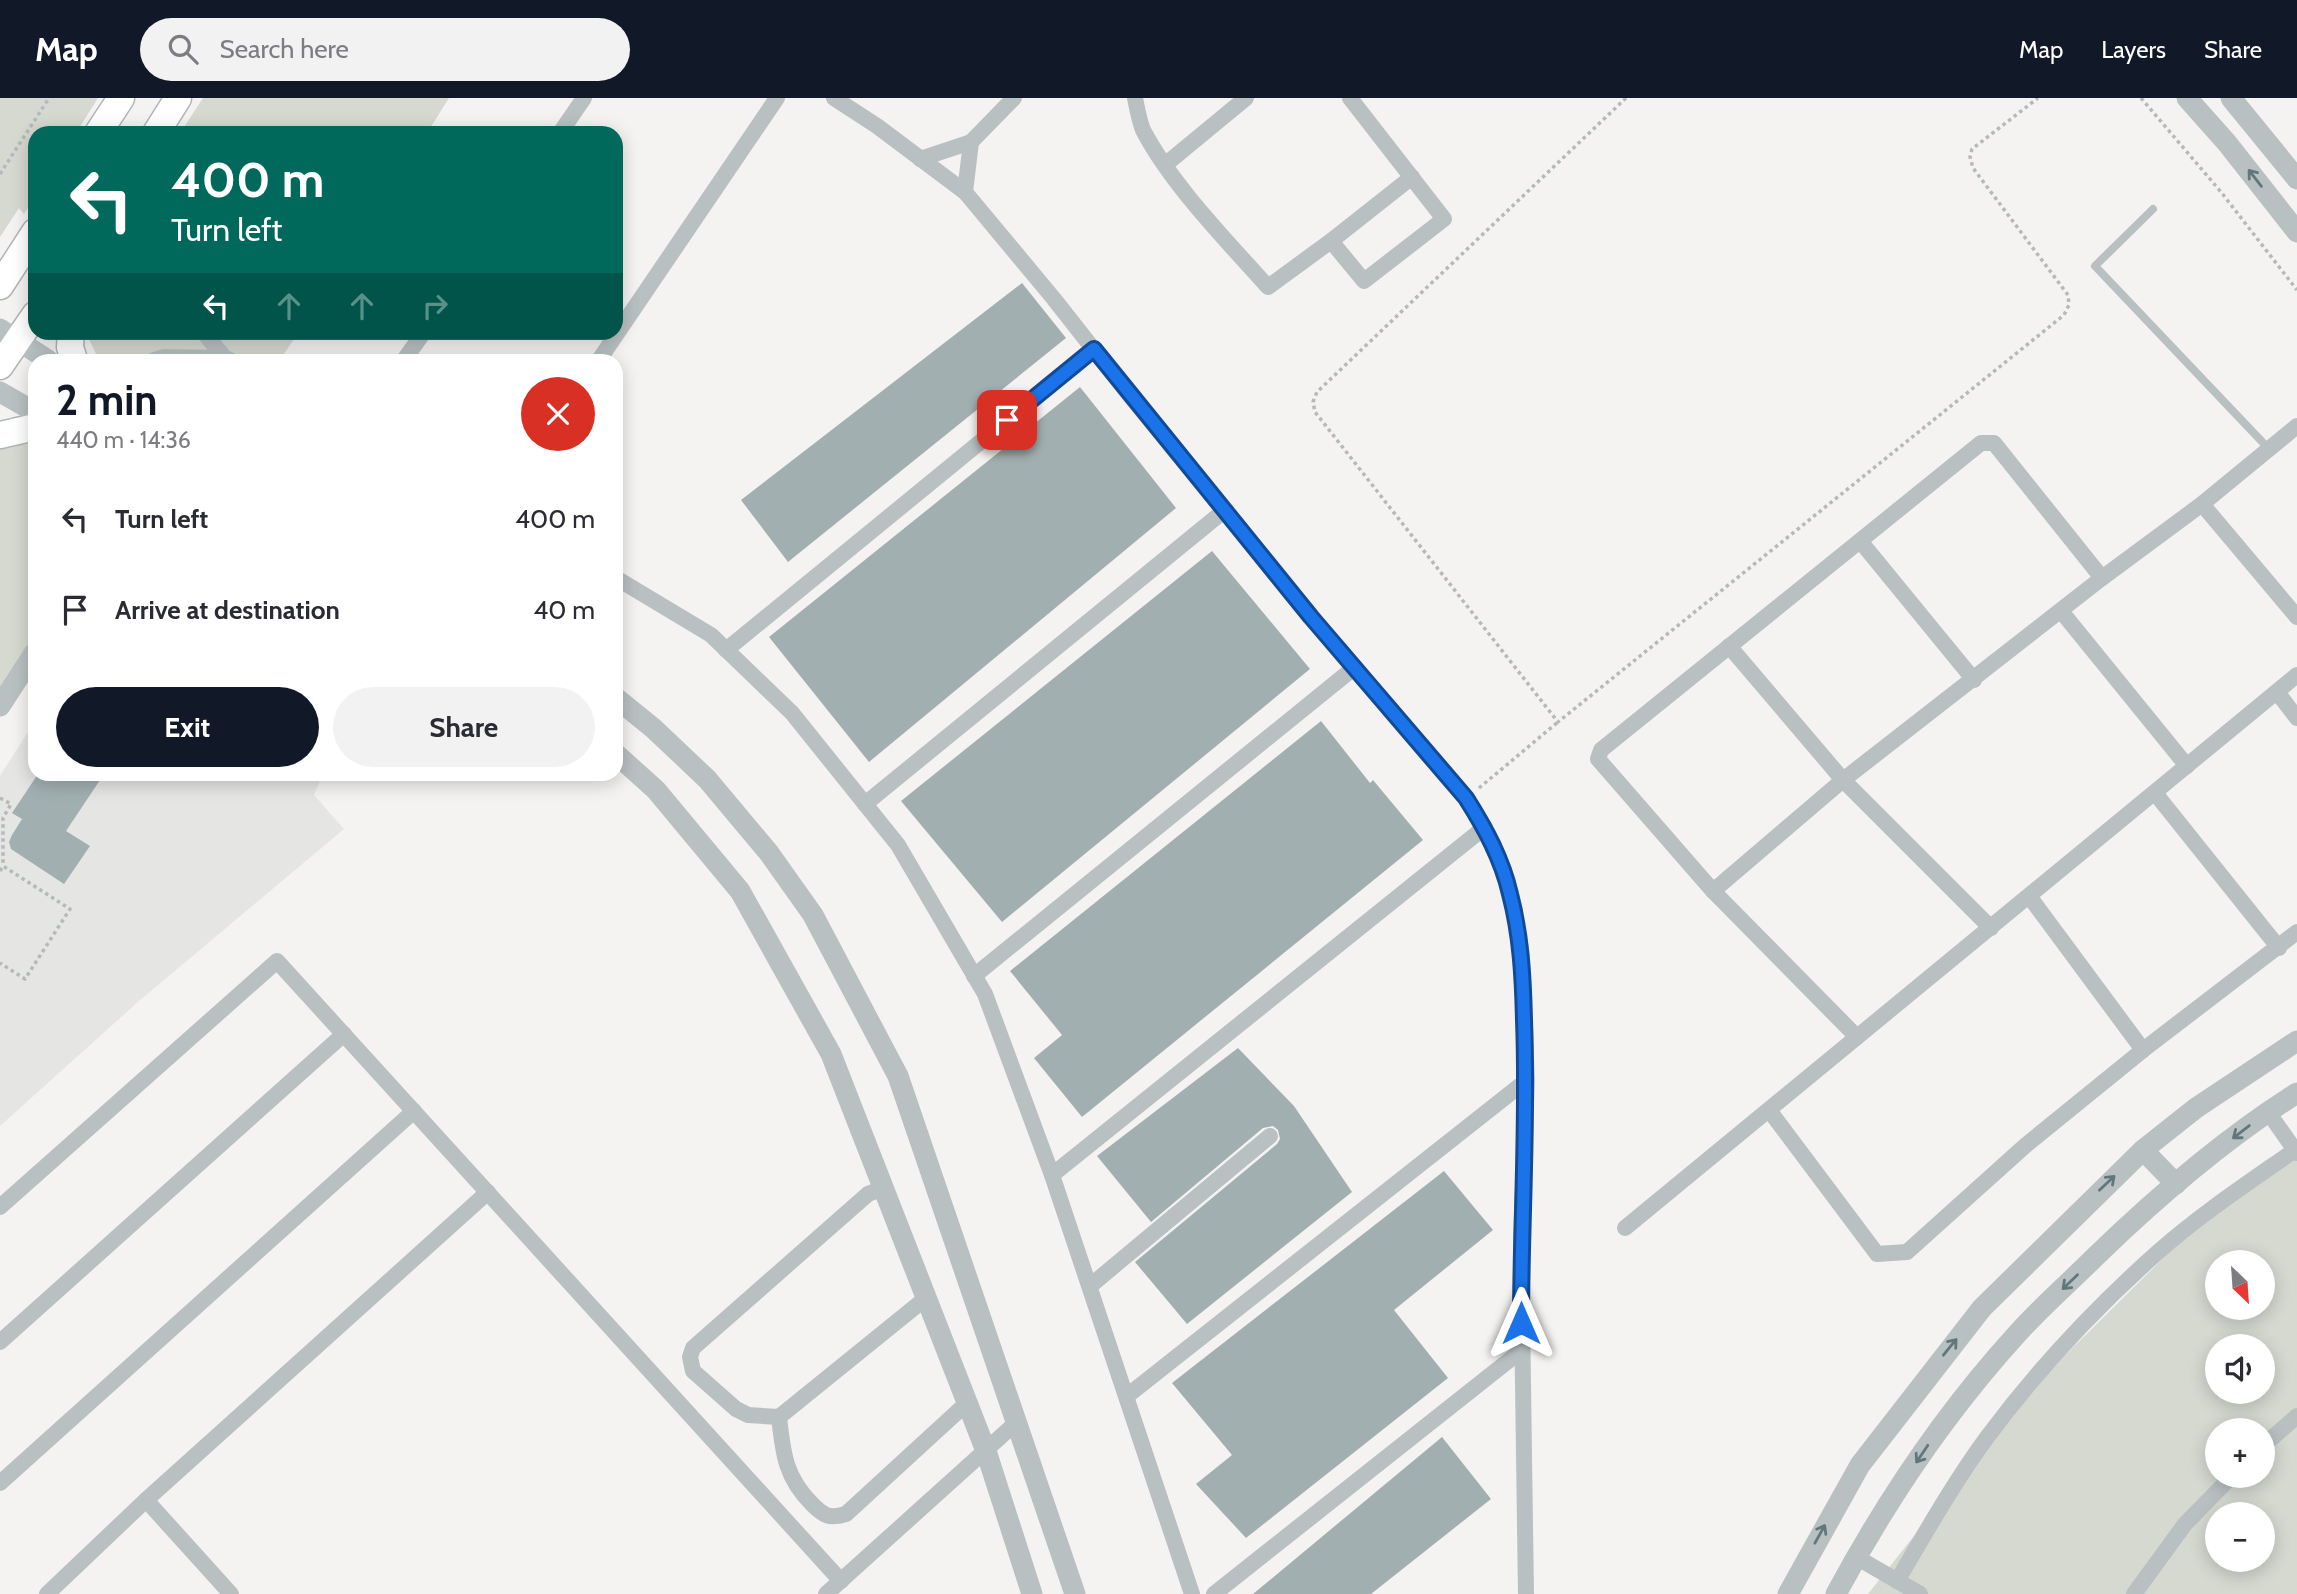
<!DOCTYPE html>
<meta charset="utf-8">
<style>
:root{--surface:#fff;--page:#f2f2f3;--text:#2b2b33;--muted:#7c7c81;--accent:#111827}
body{margin:0;font-family:Cabin,sans-serif;background:var(--page);color:var(--text);height:100vh;display:flex;flex-direction:column;font-size:26px;white-space:nowrap}
*{box-sizing:border-box;margin:0}
p{font-size:23px;color:var(--muted)}
.icon{flex:none;width:38px;height:38px;fill:none;stroke:currentColor;stroke-width:2;stroke-linecap:round;stroke-linejoin:round}
.map{position:relative;flex:1;overflow:hidden}
.details{position:absolute;left:28px;top:256px;width:595px;height:427px;display:flex;flex-direction:column;background:var(--surface);border-radius:21px;box-shadow:0 4px 18px #0003}
.details>*{flex:none}
.banner{position:absolute;left:28px;top:28px;width:595px;height:214px;border-radius:21px;box-shadow:0 4px 18px #0003;background:#00695c;color:#fff;overflow:hidden}
.needle{width:46px;rotate:155deg}
.controls{position:absolute;left:2205px;top:1152px;display:grid;gap:14px}
.controls a{display:grid;place-items:center;width:70px;height:70px;border-radius:50%;background:var(--surface);box-shadow:0 4px 18px #0003;font-size:35px}
.pin{position:absolute;display:grid;place-items:center;width:60px;height:60px;color:#fff;margin:-30px;border-radius:14px;box-shadow:0 4px 10px #0006}
.me{position:absolute;width:77px;margin:-38px;rotate:0deg;stroke-linejoin:round;filter:drop-shadow(0 0 5px #0008)}
.turn{display:flex;align-items:center;gap:24px;height:147px;padding:0 28px;font-size:32px}
.turn .icon{width:91px;height:91px;stroke-width:2.5}
.turn b{display:block;font-size:49px;line-height:60px}
.lanes{display:flex;align-items:center;height:66px;padding:0 28px;background:#0003;justify-content:center;gap:35px;direction:ltr}
.lanes .off{opacity:.35}
.round{display:grid;place-items:center;flex:none;width:74px;height:74px;border-radius:37px;background:var(--page)}
.summary{display:flex;align-items:center;justify-content:space-between;height:119px;padding:0 28px}
h1{font-size:42px;font-weight:700;line-height:52px;color:var(--accent)}
.cta{display:flex;gap:14px;margin-top:auto;padding:14px 28px}
.cta a{flex:1;height:80px;border-radius:42px;background:var(--accent);color:#fff;font-size:28px;font-weight:700;line-height:80px;text-align:center}
.cta a+a{background:var(--page);color:var(--text)}
ul{padding:0;list-style:none}
li{display:flex;align-items:center;gap:21px;height:91px;padding:0 28px}
li div{flex:1}
li b{display:block;font-size:26px}
li em{font-style:normal}
header{display:flex;align-items:center;gap:42px;box-sizing:border-box;height:98px;padding:0 35px;background:var(--accent);color:#fff}
header strong{font-size:33px}
nav{display:flex;gap:38px;margin-inline-start:auto;font-size:24px}
.search{width:490px;height:63px;background:var(--page);display:flex;align-items:center;gap:18px;box-sizing:border-box;padding:0 24px;border-radius:38px;color:var(--muted);font-size:26px}
.map>svg:first-child{display:block}
</style>
<header>
<strong>Map</strong>
<div class="search"><svg class="icon" aria-label="search" viewBox="0 0 24 24"><circle cx="10" cy="10" r="6"/><path d="M15 15l6 6"/></svg>Search here</div>
<nav><a>Map</a><a>Layers</a><a>Share</a></nav>
</header>
<div class="map">
<svg width="2297" height="1496" viewBox="0 0 2297 1496">
<rect width="100%" height="100%" fill="#f5f3f1"/>
<polygon fill="#e5e5e4" points="35,623 35,676 323,676 314,697 344,731 139,903 0,1028 0,678"/>
<g fill="#d6d9d0" fill-rule="evenodd">
<polygon points="0,0 98,0 76,35 35,35 35,99 24,116 19,110 0,139"/>
<polygon points="203,0 449,0 427,35 180,35"/>
<polygon points="86,235 298,235 280,262 99,262"/>
<polygon points="35,329 35,550 0,605 0,337"/>
<path d="M2297,1049V1496H1868L2028,1294L2235,1089ZM2217,1164H2263V1209H2217ZM2217,1248H2263V1293H2217ZM2217,1332H2263V1377H2217ZM2217,1416H2263V1461H2217Z"/>
</g>
<g fill="#a2afb0">
<polygon points="1022,185 1066,240 788,464 741,402"/>
<polygon points="1080,289 1176,410 869,664 769,539"/>
<polygon points="1212,453 1310,571 1002,824 901,703"/>
<polygon points="1321,623 1370,685 1373,682 1423,742 1082,1019 1034,960 1062,937 1010,873"/>
<polygon points="38,676 104,676 66,733 90,748 64,786 11,751 9,744 12,737 22,721 12,715"/>
<polygon points="1238,950 1294,1008 1352,1094 1187,1226 1135,1164 1277,1046 1280,1041 1278,1032 1273,1028 1263,1030 1151,1124 1097,1058"/>
<polygon points="1444,1073 1493,1132 1394,1212 1448,1280 1246,1440 1196,1386 1232,1357 1172,1285"/>
<polygon points="1442,1339 1491,1401 1371,1496 1253,1496"/>
</g>
<g fill="none" stroke-linecap="round" stroke-linejoin="round">
<defs>
<g id="primary">
<polyline points="98,35 121,0"/>
<polyline points="156,35 178,0"/>
<polyline points="0,188 35,134"/>
<polyline points="71,234 70,249 74,262"/>
<polyline points="0,268 35,217"/>
<polyline points="0,337 35,329"/>
</g>
</defs>
<use href="#primary" stroke="#afb6b8" stroke-width="29"/>
<g stroke="#b4b9ba" stroke-width="3.5" stroke-dasharray="3.5 3.5" stroke-linecap="butt">
<polyline points="1626,0 1317,294 1313,304 1315,314 1558,624 2064,217 2069,207 2068,197 1973,70 1970,59 1972,51 2038,0"/>
<polyline points="2141,0 2221,94 2297,192"/>
<polyline points="0,76 49,0"/>
<polyline points="1479,690 1558,624"/>
<polyline points="0,700 11,706 3,720 3,768"/>
<polyline points="0,773 3,768 70,811 25,881 0,865"/>
</g>
<polyline stroke="#b9c0c1" stroke-width="8" points="2153,111 2095,168 2269,351"/>
<g stroke="#b9c0c1" stroke-width="16">
<polyline points="834,0 877,28 965,94 1054,201 1131,299 1311,519 1466,700 1494,748 1510,795 1521,850 1527,982 1521,1145 1526,1496"/>
<path d="M1135,0C1137,10 1139,22 1143,32C1171,86 1227,143 1268,189L1331,143L1364,183L1444,121L1350,0"/>
<polyline points="560,35 584,0"/>
<polyline points="920,61 971,44"/>
<polyline points="1166,66 1246,0"/>
<polyline points="965,94 971,44 1014,0"/>
<polyline points="1331,143 1412,79"/>
<polyline points="203,234 225,260"/>
<polyline points="154,262 164,259 225,260 230,262"/>
<polyline points="404,262 424,234"/>
<polyline points="599,262 777,0"/>
<polyline points="2202,406 2297,519"/>
<polyline points="1861,444 1974,582"/>
<polyline points="616,480 711,537 792,615 898,747 985,896 1052,1077 1192,1496"/>
<polyline points="2061,513 2187,668"/>
<polyline points="1729,548 1843,682 1991,830"/>
<polyline points="726,552 1094,251"/>
<polyline points="2277,594 2297,620"/>
<polyline points="2155,695 2279,850"/>
<polyline points="865,706 1225,412"/>
<polyline points="1713,793 1843,682 2102,480 2202,406 2297,328"/>
<polyline points="2029,798 2143,952"/>
<polyline points="974,878 1355,569"/>
<polyline points="1857,939 1713,793 1598,661 1601,652 1981,345 1994,345 2102,480"/>
<polyline points="1769,1012 1877,1156 1907,1154 2026,1047 2143,952 2297,834"/>
<polyline points="2268,1014 2297,1055"/>
<polyline points="1052,1077 1485,729"/>
<polyline points="883,1090 868,1096 693,1250 690,1259 693,1273 736,1311 748,1317 779,1319 926,1200"/>
<polyline points="0,1109 277,863 841,1483"/>
<polyline points="1625,1130 2297,577"/>
<polyline points="1090,1188 1270,1038"/>
<polyline points="0,1244 344,936"/>
<polyline points="1127,1298 1527,982"/>
<path d="M779,1319C783,1355 785,1379 812,1406C824,1418 829,1421 846,1416L967,1305"/>
<polyline points="2263,1348 2297,1318"/>
<polyline points="0,1385 414,1013"/>
<polyline points="146,1402 488,1094"/>
<polyline points="1856,1459 1920,1496"/>
<path d="M1897,1483C1926,1434 1954,1384 1988,1338C2038,1271 2095,1210 2158,1154C2201,1116 2248,1085 2295,1052"/>
<polyline points="47,1496 146,1402 231,1496"/>
<polyline points="826,1496 1017,1324"/>
<polyline points="1214,1496 1522,1252"/>
<polyline points="2134,1496 2185,1426 2233,1377"/>
</g>
<g stroke="#b9c0c1" stroke-width="21">
<polyline points="2187,0 2227,45 2297,134"/>
<polyline points="2231,0 2297,81"/>
<polyline points="0,231 48,262"/>
<polyline points="0,294 35,314"/>
<polyline points="616,600 653,630 707,681 769,755 813,817 898,978 1075,1496"/>
<polyline points="0,608 35,554"/>
<polyline points="616,656 656,692 740,793 831,956 986,1353 1032,1496"/>
<polyline points="2143,1052 2176,1086"/>
<polyline points="1788,1496 1860,1367 1982,1210 2143,1052 2196,1010 2297,943"/>
<path d="M1836,1496C1886,1403 1946,1314 2017,1236C2041,1209 2070,1184 2096,1158C2158,1098 2224,1041 2297,995"/>
</g>
<use href="#primary" stroke="#fff" stroke-width="26"/>
</g>
<defs><path id="oneway-shaft" d="M-6 0H5M1.5-3L5.5 0L1.5 3" fill="none" stroke-width="1.6" stroke-linecap="round" stroke-linejoin="round" transform="scale(1.75)"/></defs>
<g stroke="#60787b">
<use href="#oneway-shaft" transform="translate(2255 80) rotate(-128)"/>
<use href="#oneway-shaft" transform="translate(2241 1034) rotate(142)"/>
<use href="#oneway-shaft" transform="translate(2107 1085) rotate(-43)"/>
<use href="#oneway-shaft" transform="translate(2070 1184) rotate(136)"/>
<use href="#oneway-shaft" transform="translate(1950 1249) rotate(-51)"/>
<use href="#oneway-shaft" transform="translate(1922 1356) rotate(124)"/>
<use href="#oneway-shaft" transform="translate(1820 1436) rotate(-61)"/>
</g>
<g fill="none" stroke-linecap="round" stroke-linejoin="round">
<defs>
<path id="route" d="M1007,322L1094,251L1311,519L1466,700C1485,730 1502,761 1510,796C1521,838 1523,879 1524,922C1528,1023 1521,1124 1521,1225"/>
</defs>
<use href="#route" stroke="#114b97" stroke-width="18"/>
<use href="#route" stroke="#1a73e8" stroke-width="12"/>
</g>
</svg>
<div class="controls">
<a><svg class="needle" viewBox="-14 -14 28 28"><path d="M0-13l5 13h-10z" fill="#e53935"/><path d="M0 13l5-13h-10z" fill="#7c7c81"/></svg></a>
<a><svg class="icon" aria-label="sound" viewBox="0 0 24 24"><path d="M4 9h4l5-4v14l-5-4H4zM17 9q2 3 0 6"/></svg></a>
<a>+</a>
<a>−</a>
</div>
<div class="pin" style="left:1007px;top:322px;background:#d93025"><svg class="icon" aria-label="arrive" viewBox="0 0 24 24"><path d="M6 21V4h12l-3 4 3 4H6"/></svg></div>
<svg class="me" style="left:1521px;top:1225px" viewBox="-20 -20 40 40"><path d="M0-17L14 15 0 8-14 15z" fill="#1a73e8" stroke="#fff" stroke-width="4"/></svg>
<div class="banner">
<div class="turn"><svg class="icon" aria-label="left" viewBox="0 0 24 24"><path d="M17 20v-9H6M10 6l-5 5 5 5"/></svg><div><b>400 m</b>Turn left</div></div>
<div class="lanes"><svg class="icon" aria-label="left" viewBox="0 0 24 24"><path d="M17 20v-9H6M10 6l-5 5 5 5"/></svg><svg class="icon off" aria-label="ahead" viewBox="0 0 24 24"><path d="M12 20V5M6 11l6-6 6 6"/></svg><svg class="icon off" aria-label="ahead" viewBox="0 0 24 24"><path d="M12 20V5M6 11l6-6 6 6"/></svg><svg class="icon off" aria-label="right" viewBox="0 0 24 24"><path d="M7 20v-9h11M14 6l5 5-5 5"/></svg></div>
</div>
<section class="details">
<div class="summary"><div><h1>2 min</h1><p>440 m · 14:36</p></div><a class="round" style="background:#d93025;color:#fff"><svg class="icon" aria-label="close" viewBox="0 0 24 24"><path d="M6 6l12 12M18 6L6 18"/></svg></a></div>
<ul>
<li><svg class="icon" aria-label="left" viewBox="0 0 24 24"><path d="M17 20v-9H6M10 6l-5 5 5 5"/></svg><div><b>Turn left</b></div><em>400 m</em></li>
<li><svg class="icon" aria-label="arrive" viewBox="0 0 24 24"><path d="M6 21V4h12l-3 4 3 4H6"/></svg><div><b>Arrive at destination</b></div><em>40 m</em></li>
</ul>
<div class="cta"><a>Exit</a><a>Share</a></div>
</section>
</div>
